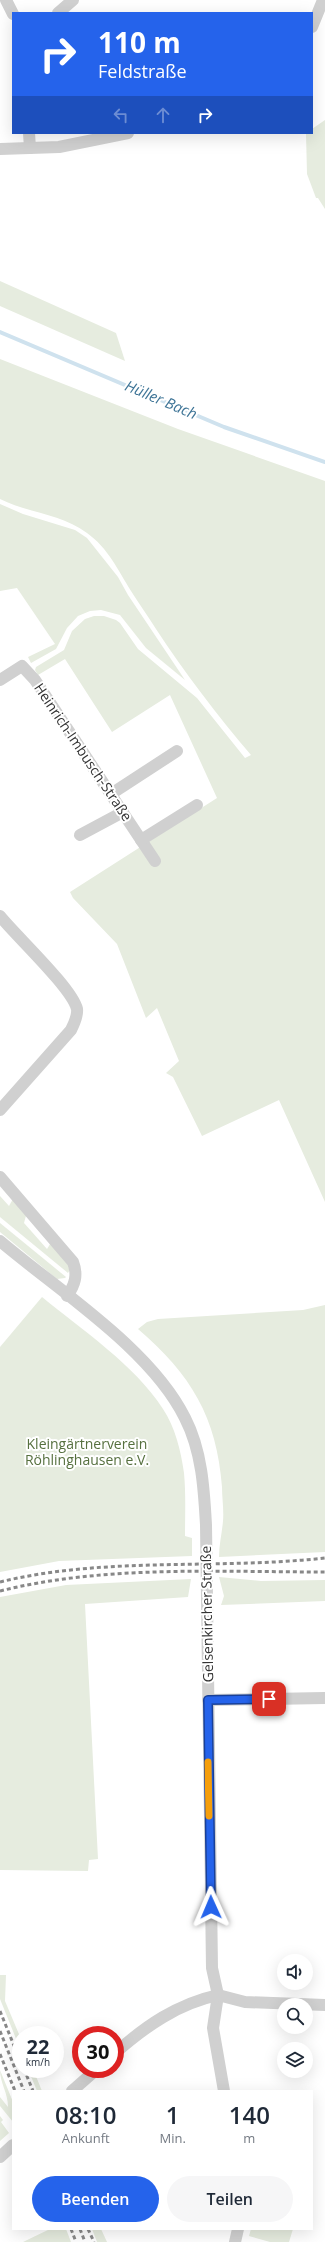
<!DOCTYPE html>
<html lang="de">
<meta charset="utf-8">
<style>
:root{--surface:#fff;--page:#f6f6f7;--text:#1f2937;--muted:#747a83;--accent:#2563eb}
body{margin:0;font-family:"Open Sans",sans-serif;background:var(--page);color:var(--text);height:100vh;display:flex;flex-direction:column;font-size:15px;white-space:nowrap}
*{box-sizing:border-box;margin:0}
p{font-size:13px;color:var(--muted)}
.icon{flex:none;width:22px;height:22px;fill:none;stroke:currentColor;stroke-width:2;stroke-linecap:round;stroke-linejoin:round}
.map{position:relative;flex:1;overflow:hidden}
.drawer{position:absolute;left:12px;top:2090px;width:301px;height:140px;display:flex;flex-direction:column;background:var(--surface);border-radius:0px;box-shadow:0 4px 16px #0002}
.drawer>*{flex:none}
.banner{position:absolute;left:12px;top:12px;width:301px;height:122px;border-radius:0px;box-shadow:0 4px 16px #0002;background:#2563eb;color:#fff;overflow:hidden}
.tools{position:absolute;left:277px;top:1954px;display:grid;gap:8px}
.tools a{display:grid;place-items:center;width:36px;height:36px;border-radius:50%;background:var(--surface);box-shadow:0 4px 16px #0002;font-size:20px}
.speed{position:absolute;left:12px;top:2026px;display:flex;gap:8px;font-size:20px;font-weight:700;text-align:center}
.speed>*{display:grid;place-content:center;width:52px;height:52px;border-radius:50%;background:var(--surface);box-shadow:0 4px 16px #0002;line-height:1}
.speed small{font-size:10px;font-weight:400}
.speed .limit{border:6px solid #d22;background:#fff;color:#111}
.pin{position:absolute;display:grid;place-items:center;width:34px;height:34px;color:#fff;margin:-17px;border-radius:8px;box-shadow:0 2px 6px #0006}
.me{position:absolute;width:44px;margin:-22px;rotate:359deg;stroke-linejoin:round;filter:drop-shadow(0 0 3px #0008)}
.turn{display:flex;align-items:center;gap:14px;height:84px;padding:0 20px;font-size:18px}
.turn .icon{width:52px;height:52px;stroke-width:2.5}
.turn b{display:block;font-size:28px;line-height:34px}
.lanes{display:flex;align-items:center;height:38px;padding:0 20px;background:#0003;justify-content:center;gap:20px;direction:ltr}
.lanes .off{opacity:.35}
.eta{display:flex;justify-content:space-evenly;align-items:center;height:68px;text-align:center}
.eta b{font-size:24px;font-weight:600;line-height:28px}
.action{display:flex;gap:8px;margin-top:auto;padding:8px 20px}
.action a{flex:1;height:46px;border-radius:24px;background:var(--accent);color:#fff;font-size:16px;font-weight:600;line-height:46px;text-align:center}
.action a+a{background:var(--page);color:var(--text)}
.map>svg:first-child{display:block}
</style>
<div class="map">
<svg width="325" height="2242" viewBox="0 0 325 2242">
<rect width="100%" height="100%" fill="#fff"/>
<g fill="#e6ecdf">
<polygon points="325,120 325,209 318,198 316,198 307,174 306,133 312,133 312,129"/>
<polygon points="0,281 116,333 125,361 0,306"/>
<path d="M0,359L178,429L325,481V1202L279,1100L202,1136L173,1077L166,1073L179,1061L157,1008L146,1018L117,944L73,898L70,892L217,798L170,695L112,732L65,659L38,675L35,670L36,667L64,650L72,631L85,619L94,616H104L116,620L120,623L138,649L197,698L245,758L251,755C217,715 185,673 156,629C148,616 139,604 131,591C118,570 108,548 87,533C62,514 28,513 0,499Z"/>
<polygon points="0,504 23,514 75,530 87,538 118,577 128,595 185,680 146,648 120,615 101,610 90,611 78,616 67,628 56,649 31,663 28,657 55,644 17,588 0,591"/>
<path d="M0,1196L9,1206L14,1197L27,1212L24,1223L47,1249L52,1241C59,1249 76,1262 68,1273L0,1217Z"/>
<polygon points="0,1223 66,1277 65,1278 57,1279 0,1232"/>
<path d="M42,1297C82,1330 135,1365 163,1409C175,1427 181,1451 184,1473C186,1494 185,1516 185,1536L192,1538V1556L59,1561L0,1572V1347Z"/>
<path d="M325,1305V1552L219,1557C219,1545 222,1533 223,1521C224,1510 222,1498 222,1487C217,1418 191,1374 138,1329L147,1322L158,1319L303,1310Z"/>
<polygon points="219,1577 261,1581 325,1580 325,1601 221,1605 224,1596"/>
<polygon points="191,1579 188,1597 85,1604 98,1859 89,1860 88,1871 0,1870 0,1597 66,1585"/>
<polygon points="0,1975 6,1975 5,2001 21,2039 21,2051 0,1999"/>
<polygon points="28,2069 33,2069 42,2091 37,2091"/>
<path d="M0,2070L13,2102V2122L0,2106V2097L8,2107C8,2093 0,2083 0,2070Z"/>
<polygon points="0,2116 3,2120 1,2122 9,2133 0,2141"/>
<polygon points="50,2229 66,2229 71,2242 23,2242"/>
<polygon points="92,2229 101,2229 107,2242 97,2242"/>
<polygon points="251,2229 293,2229 289,2242 270,2242 249,2236"/>
</g>
<g fill="none" stroke-linecap="round" stroke-linejoin="round">
<polyline stroke="#cfe2ee" stroke-width="4" points="0,332 224,427 325,462"/>
<g stroke="#d0d0d0" stroke-width="12">
<polyline points="6,0 13,14"/>
<polyline points="58,13 73,0"/>
<polyline points="312,27 323,0"/>
<polyline points="29,133 30,148"/>
<polyline points="0,149 59,147 128,133"/>
<polyline points="0,680 22,666 35,680 155,861"/>
<polyline points="111,794 177,751"/>
<polyline points="80,835 123,812"/>
<polyline points="141,840 197,805"/>
<path d="M0,916C16,936 72,988 77,1009C78,1016 74,1024 71,1030L0,1110"/>
<path d="M0,1177L73,1262C78,1275 75,1285 67,1296"/>
<path d="M0,1241C59,1291 151,1349 185,1418C202,1451 204,1489 206,1525L212,1968L218,1995L213,2028L224,2091"/>
<polyline points="208,1700 325,1698"/>
<polyline points="218,1995 245,2002 325,2005"/>
<path d="M115,2053C146,2026 177,2004 218,1995"/>
<polyline points="72,2091 97,2069"/>
<polyline points="0,2157 13,2145"/>
<polyline points="235,2242 238,2229"/>
</g>
<g stroke="#888" stroke-width="3" stroke-dasharray="4 3" stroke-linecap="butt">
<path d="M0,1582C107,1556 217,1570 325,1558"/>
<path d="M0,1591C104,1565 219,1572 325,1572"/>
<polyline points="0,2011 21,2063"/>
<polyline points="0,2031 24,2091"/>
<polyline points="0,2054 15,2091"/>
<polyline points="24,2069 33,2091"/>
<polyline points="71,2229 76,2242"/>
<polyline points="80,2229 85,2242"/>
<polyline points="88,2229 94,2242"/>
</g>
</g>
<g fill="none" stroke-linecap="round" stroke-linejoin="round">
<defs>
<polyline id="route" points="211,1907 208,1700 269,1699"/>
</defs>
<use href="#route" stroke="#184099" stroke-width="10"/>
<use href="#route" stroke="#2563eb" stroke-width="7"/>
<polyline stroke="#f59e0b" stroke-width="7" points="208,1762 209,1816"/>
</g>
<g text-anchor="middle" stroke-width="4" stroke-linejoin="round" paint-order="stroke">
<g font-size="14" fill="#333" stroke="#fff">
<text transform="translate(83 752) rotate(56)" y="5">Heinrich-Imbusch-Straße</text>
<text transform="translate(207 1614) rotate(-91)" y="5">Gelsenkircher Straße</text>
</g>
<g font-size="14" fill="#56703f" stroke="#fff">
<text x="87" y="1449">Kleingärtnerverein<tspan x="87" dy="16">Röhlinghausen e.V.</tspan></text>
</g>
<g font-size="15" font-style="italic" fill="#3f7597" stroke="#fff">
<text transform="translate(161 400) rotate(23)" y="5">Hüller Bach</text>
</g>
</g>
</svg>
<div class="tools">
<a><svg class="icon" aria-label="sound" viewBox="0 0 24 24"><path d="M4 9h4l5-4v14l-5-4H4zM17 9q2 3 0 6"/></svg></a>
<a><svg class="icon" aria-label="search" viewBox="0 0 24 24"><circle cx="10" cy="10" r="6"/><path d="M15 15l6 6"/></svg></a>
<a><svg class="icon" aria-label="layers" viewBox="0 0 24 24"><path d="M12 4l9 5-9 5-9-5zM3 14l9 5 9-5"/></svg></a>
</div>
<div class="speed"><div>22<small>km/h</small></div><div class="limit">30</div></div>
<div class="pin" style="left:269px;top:1699px;background:#d93025"><svg class="icon" aria-label="arrive" viewBox="0 0 24 24"><path d="M6 21V4h12l-3 4 3 4H6"/></svg></div>
<svg class="me" style="left:211px;top:1907px" viewBox="-20 -20 40 40"><path d="M0-17L14 15 0 8-14 15z" fill="#2563eb" stroke="#fff" stroke-width="4"/></svg>
<div class="banner">
<div class="turn"><svg class="icon" aria-label="right" viewBox="0 0 24 24"><path d="M7 20v-9h11M14 6l5 5-5 5"/></svg><div><b>110 m</b>Feldstraße</div></div>
<div class="lanes"><svg class="icon off" aria-label="left" viewBox="0 0 24 24"><path d="M17 20v-9H6M10 6l-5 5 5 5"/></svg><svg class="icon off" aria-label="ahead" viewBox="0 0 24 24"><path d="M12 20V5M6 11l6-6 6 6"/></svg><svg class="icon" aria-label="right" viewBox="0 0 24 24"><path d="M7 20v-9h11M14 6l5 5-5 5"/></svg></div>
</div>
<section class="drawer">
<div class="eta">
<div><b>08:10</b><p>Ankunft</p></div>
<div><b>1</b><p>Min.</p></div>
<div><b>140</b><p>m</p></div>
</div>
<div class="action"><a>Beenden</a><a>Teilen</a></div>
</section>
</div>
